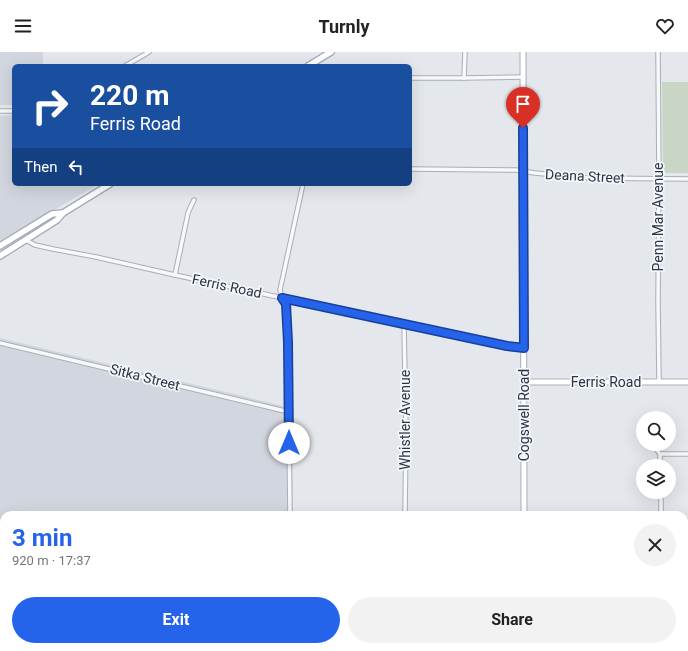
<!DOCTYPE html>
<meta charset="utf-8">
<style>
:root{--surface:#fff;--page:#f2f2f2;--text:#222;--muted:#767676;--accent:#2563eb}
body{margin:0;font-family:Roboto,sans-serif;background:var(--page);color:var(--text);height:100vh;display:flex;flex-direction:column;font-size:15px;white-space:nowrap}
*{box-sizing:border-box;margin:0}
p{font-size:13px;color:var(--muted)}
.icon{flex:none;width:22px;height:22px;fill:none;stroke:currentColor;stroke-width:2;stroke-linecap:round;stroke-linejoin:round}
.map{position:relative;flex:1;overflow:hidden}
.details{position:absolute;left:0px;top:459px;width:688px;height:140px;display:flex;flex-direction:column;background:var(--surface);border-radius:12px 12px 0 0;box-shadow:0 4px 16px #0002}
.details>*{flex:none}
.guide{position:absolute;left:12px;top:12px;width:400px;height:122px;border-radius:6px;box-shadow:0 4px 16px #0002;background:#1a4fa0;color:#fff;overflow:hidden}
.controls{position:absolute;left:636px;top:359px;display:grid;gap:8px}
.controls a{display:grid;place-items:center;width:40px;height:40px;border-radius:50%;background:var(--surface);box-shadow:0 4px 16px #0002;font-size:20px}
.pin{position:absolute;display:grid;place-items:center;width:34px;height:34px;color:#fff;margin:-41px -17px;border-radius:50% 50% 50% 0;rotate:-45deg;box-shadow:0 0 4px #0007}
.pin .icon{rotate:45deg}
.me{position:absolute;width:44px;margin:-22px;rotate:0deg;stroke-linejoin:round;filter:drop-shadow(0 0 3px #0008)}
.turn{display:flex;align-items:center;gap:14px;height:84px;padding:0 12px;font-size:18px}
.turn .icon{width:52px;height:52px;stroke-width:2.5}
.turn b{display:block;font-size:28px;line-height:34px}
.then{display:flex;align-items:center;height:38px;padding:0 12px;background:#0003;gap:8px;font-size:15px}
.round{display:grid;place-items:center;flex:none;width:42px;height:42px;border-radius:21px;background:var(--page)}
.overview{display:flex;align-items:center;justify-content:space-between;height:68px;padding:0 12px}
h1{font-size:24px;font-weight:700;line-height:30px;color:var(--accent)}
.button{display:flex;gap:8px;margin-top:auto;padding:8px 12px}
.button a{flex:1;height:46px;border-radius:24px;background:var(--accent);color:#fff;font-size:16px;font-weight:700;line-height:46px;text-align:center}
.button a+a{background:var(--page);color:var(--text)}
header{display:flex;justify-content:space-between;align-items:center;height:52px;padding:0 12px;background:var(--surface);font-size:18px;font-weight:700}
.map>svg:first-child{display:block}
</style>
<header><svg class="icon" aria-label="menu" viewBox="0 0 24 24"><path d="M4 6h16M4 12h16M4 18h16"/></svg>Turnly<svg class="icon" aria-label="heart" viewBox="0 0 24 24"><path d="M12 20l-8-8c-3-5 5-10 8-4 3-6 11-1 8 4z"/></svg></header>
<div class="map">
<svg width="688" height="599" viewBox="0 0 688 599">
<rect width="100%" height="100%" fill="#e4e7ec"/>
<g fill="#d2d6de">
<polygon points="0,0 43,0 43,14 14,14 14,53 0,53"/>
<polygon points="14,63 14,132 99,132 0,189 0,64"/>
<polygon points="0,286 292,356 293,463 4,463 4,520 0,515"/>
</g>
<polygon fill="#c9d6c5" points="662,30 688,30 688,121 666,121 663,119"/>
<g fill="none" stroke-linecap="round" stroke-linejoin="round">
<defs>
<g id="street">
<polyline points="658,0 659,127 658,249 659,330"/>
<polyline points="125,14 149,0"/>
<polyline points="410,26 464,26 523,25"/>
<polyline points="464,26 465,0"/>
<polyline points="0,59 14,59"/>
<polyline points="410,117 516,118 535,121 588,126 688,127"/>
<polyline points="26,188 35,193 53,197 96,205 175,223 507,294 524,296"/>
<polyline points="175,223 188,161 191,154 194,148"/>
<polyline points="404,272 406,381 405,463"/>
<polyline points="0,291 289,360"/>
<polyline points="657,392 657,398 660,402 660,414"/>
<polyline points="660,402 688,402"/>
<polyline points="661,440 661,463"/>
<polyline points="290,463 288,290 286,252 282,246 280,238 303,132"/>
<polyline points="684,506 688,506"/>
<polyline points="484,595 508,599"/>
</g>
<g id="secondary">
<polyline points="523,0 524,463"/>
<polyline points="524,330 688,330"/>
<polyline points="0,522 4,527"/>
<polyline points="0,533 4,538"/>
<polyline points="524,599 524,595"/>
</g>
<g id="primary">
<polyline points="308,14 331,0"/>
<polyline points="0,194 52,162 63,161"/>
<polyline points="0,204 57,168 63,161 110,132"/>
</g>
<g id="highway">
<polyline points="260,595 261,596"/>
<polyline points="353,595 387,599"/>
</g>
</defs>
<use href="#street" stroke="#a9aeb7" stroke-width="5.5"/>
<use href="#secondary" stroke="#a9aeb7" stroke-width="7"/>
<use href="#primary" stroke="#a3abb8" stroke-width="8"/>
<use href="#highway" stroke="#8b94a3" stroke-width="8"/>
<use href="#street" stroke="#f7f8fa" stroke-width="3.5"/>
<use href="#secondary" stroke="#fff" stroke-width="5"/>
<use href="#primary" stroke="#fff" stroke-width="5.5"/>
<use href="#highway" stroke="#fff" stroke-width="6"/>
<g stroke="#7d8696" stroke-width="1.5" stroke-dasharray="2 4" stroke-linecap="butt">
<polyline points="0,567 4,568"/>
<polyline points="82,595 96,599"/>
<polyline points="96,595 110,599"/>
</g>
</g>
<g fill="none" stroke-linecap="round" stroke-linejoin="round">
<defs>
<polyline id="route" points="289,391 288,290 286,252 282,246 507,294 524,296 523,76"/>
</defs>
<use href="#route" stroke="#184099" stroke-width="10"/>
<use href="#route" stroke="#2563eb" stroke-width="7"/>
</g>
<g text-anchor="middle" stroke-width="3.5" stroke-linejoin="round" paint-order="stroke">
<g font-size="14" fill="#2b3445" stroke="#f4f6f9">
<text transform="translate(585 124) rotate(3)" y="5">Deana Street</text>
<text transform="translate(658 165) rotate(-90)" y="5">Penn Mar Avenue</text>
<text transform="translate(227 234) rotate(12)" y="5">Ferris Road</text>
<text transform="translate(145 325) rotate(14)" y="5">Sitka Street</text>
<text x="606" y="335">Ferris Road</text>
<text transform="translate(524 363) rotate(-90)" y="5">Cogswell Road</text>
<text transform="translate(405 368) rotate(-90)" y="5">Whistler Avenue</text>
</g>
</g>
</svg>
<div class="controls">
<a><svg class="icon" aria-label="search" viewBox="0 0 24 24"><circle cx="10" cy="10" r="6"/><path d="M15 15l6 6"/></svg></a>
<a><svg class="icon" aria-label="layers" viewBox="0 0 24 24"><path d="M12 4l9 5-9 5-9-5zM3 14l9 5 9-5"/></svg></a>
</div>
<div class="pin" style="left:523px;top:76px;background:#d93025"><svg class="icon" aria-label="arrive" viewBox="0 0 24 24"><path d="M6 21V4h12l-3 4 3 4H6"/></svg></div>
<svg class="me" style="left:289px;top:391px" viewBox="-20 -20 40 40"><circle r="19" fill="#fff"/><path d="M0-13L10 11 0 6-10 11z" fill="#2563eb"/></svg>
<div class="guide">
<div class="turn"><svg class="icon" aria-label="right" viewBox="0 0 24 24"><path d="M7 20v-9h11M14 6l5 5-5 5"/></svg><div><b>220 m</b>Ferris Road</div></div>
<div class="then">Then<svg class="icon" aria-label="left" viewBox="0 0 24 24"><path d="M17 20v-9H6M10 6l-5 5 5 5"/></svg></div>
</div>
<section class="details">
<div class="overview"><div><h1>3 min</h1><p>920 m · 17:37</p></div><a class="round"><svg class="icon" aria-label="close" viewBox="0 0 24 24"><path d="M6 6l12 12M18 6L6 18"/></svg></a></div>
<div class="button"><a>Exit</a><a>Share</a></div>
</section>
</div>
